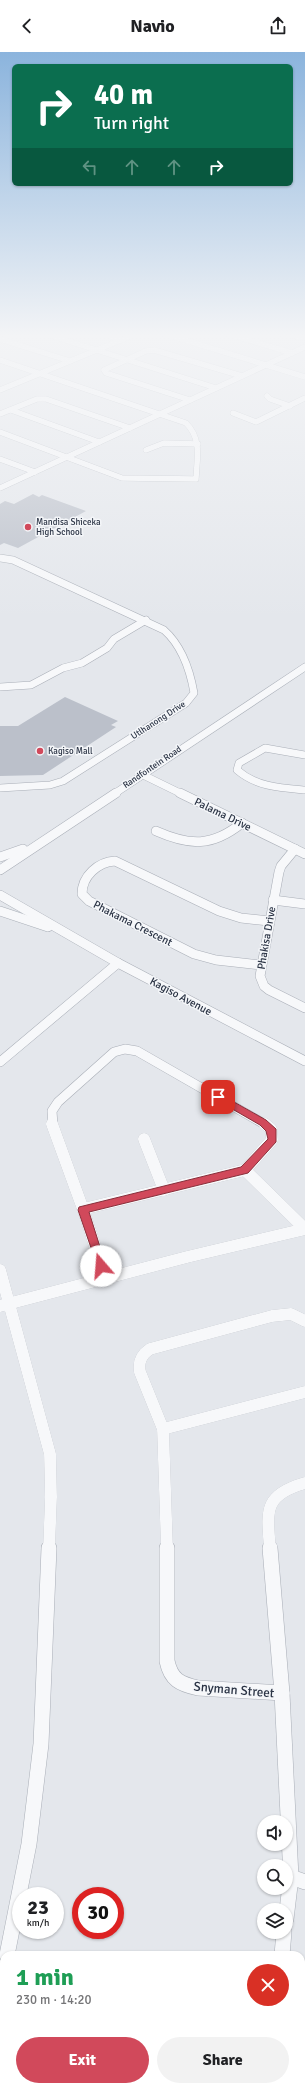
<!DOCTYPE html>
<meta charset="utf-8">
<style>
:root{--surface:#fff;--page:#f2f2f2;--text:#202124;--muted:#757577;--accent:#d1495b}
body{margin:0;font-family:Signika,sans-serif;background:var(--page);color:var(--text);height:100vh;display:flex;flex-direction:column;font-size:15px;white-space:nowrap}
*{box-sizing:border-box;margin:0}
p{font-size:13px;color:var(--muted)}
.icon{flex:none;width:22px;height:22px;fill:none;stroke:currentColor;stroke-width:2;stroke-linecap:round;stroke-linejoin:round}
.map{position:relative;flex:1;overflow:hidden}
.panel{position:absolute;left:0px;top:1899px;width:305px;height:140px;display:flex;flex-direction:column;background:var(--surface);border-radius:12px 12px 0 0;box-shadow:0 1px 3px #0004}
.panel>*{flex:none}
.guide{position:absolute;left:12px;top:12px;width:281px;height:122px;border-radius:6px;box-shadow:0 1px 3px #0004;background:#0b6e4f;color:#fff;overflow:hidden}
.controls{position:absolute;left:257px;top:1763px;display:grid;gap:8px}
.controls a{display:grid;place-items:center;width:36px;height:36px;border-radius:50%;background:var(--surface);box-shadow:0 1px 3px #0004;font-size:20px}
.speed{position:absolute;left:12px;top:1835px;display:flex;gap:8px;font-size:20px;font-weight:700;text-align:center}
.speed>*{display:grid;place-content:center;width:52px;height:52px;border-radius:50%;background:var(--surface);box-shadow:0 1px 3px #0004;line-height:1}
.speed small{font-size:10px;font-weight:400}
.speed .limit{border:6px solid #d22;background:#fff;color:#111}
.pin{position:absolute;display:grid;place-items:center;width:34px;height:34px;color:#fff;margin:-17px;border-radius:8px;box-shadow:0 2px 6px #0006}
.me{position:absolute;width:44px;margin:-22px;rotate:342deg;stroke-linejoin:round;filter:drop-shadow(0 0 3px #0008)}
.turn{display:flex;align-items:center;gap:14px;height:84px;padding:0 16px;font-size:18px}
.turn .icon{width:52px;height:52px;stroke-width:2.5}
.turn b{display:block;font-size:28px;line-height:34px}
.lanes{display:flex;align-items:center;height:38px;padding:0 16px;background:#0003;justify-content:center;gap:20px;direction:ltr}
.lanes .off{opacity:.35}
.round{display:grid;place-items:center;flex:none;width:42px;height:42px;border-radius:21px;background:var(--page)}
.head{display:flex;align-items:center;justify-content:space-between;height:68px;padding:0 16px}
h1{font-size:24px;font-weight:700;line-height:30px;color:#1e9e55}
.cta{display:flex;gap:8px;margin-top:auto;padding:8px 16px}
.cta a{flex:1;height:46px;border-radius:24px;background:var(--accent);color:#fff;font-size:16px;font-weight:700;line-height:46px;text-align:center}
.cta a+a{background:var(--page);color:var(--text)}
header{display:flex;justify-content:space-between;align-items:center;height:52px;padding:0 16px;background:var(--surface);font-size:18px;font-weight:700}
.map>svg:first-child{display:block}
</style>
<header><svg class="icon" aria-label="back" viewBox="0 0 24 24"><path d="M15 5l-7 7 7 7"/></svg>Navio<svg class="icon" aria-label="share" viewBox="0 0 24 24"><path d="M12 15V3M7 8l5-5 5 5M5 13v7h14v-7"/></svg></header>
<div class="map">
<svg width="305" height="2039" viewBox="0 0 305 2039">
<rect width="100%" height="100%" fill="#e4e7ec"/>
<g fill="#bbc0ca">
<polygon points="33,442 39,445 42,443 86,459 18,496 4,491 0,493 0,452 5,449 14,452"/>
<polygon points="65,645 118,669 111,673 116,675 43,723 0,724 0,674 18,674"/>
</g>
<g fill="none" stroke-linecap="round" stroke-linejoin="round">
<defs>
<g id="minor-far4">
<polyline points="43,281 216,336"/>
<polyline points="102,281 122,288"/>
<polyline points="162,281 305,325"/>
<polyline points="225,281 292,301"/>
<polyline points="280,281 305,286"/>
<polyline points="0,287 70,309"/>
<path d="M0,308L186,371C202,387 197,406 196,427L122,426L0,380"/>
<polyline points="0,338 138,281"/>
<polyline points="267,344 270,347 290,354"/>
<polyline points="190,348 106,321 104,318 146,299 154,298 242,324"/>
<polyline points="11,358 99,390"/>
<polyline points="233,361 256,370 305,346"/>
<polyline points="0,362 37,347 46,347 130,376"/>
<polyline points="146,398 164,391 198,392"/>
<polyline points="0,407 35,420"/>
<polyline points="0,436 305,295"/>
</g>
<g id="minor-far3">
<path d="M0,506L13,508L164,578C182,594 190,618 194,641L186,651L63,729L50,733L0,736"/>
<polyline points="0,635 31,633 63,616 82,611 107,596 114,587 146,568"/>
<path d="M305,703L265,696L239,711L237,718C257,735 280,736 305,738"/>
<polyline points="141,722 182,742"/>
<polyline points="114,742 305,615"/>
</g>
<g id="minor-far2">
<polyline points="180,741 305,802"/>
<path d="M156,779C190,794 212,795 242,771"/>
<polyline points="295,797 281,814 279,820 260,924 264,934 269,938 305,956"/>
<polyline points="0,805 23,797"/>
<polyline points="0,818 116,741"/>
<polyline points="0,843 118,911 305,1009"/>
<polyline points="273,848 305,852"/>
<polyline points="0,859 48,875"/>
<path d="M261,913L216,908L194,902L89,849L82,842C82,824 98,810 115,809L219,859L241,866L269,869"/>
<polyline points="0,1010 118,911"/>
<polyline points="53,1073 52,1059 58,1050 114,1000 125,997 137,999 266,1073"/>
</g>
<g id="minor-far1">
<polyline points="52,1072 83,1157 245,1118 272,1088 271,1077 265,1072"/>
<polyline points="144,1087 164,1138"/>
<polyline points="245,1118 305,1177"/>
<polyline points="83,1157 106,1228"/>
<polyline points="0,1218 50,1402 51,1445 49,1497"/>
<polyline points="0,1254 187,1205 305,1177"/>
<polyline points="163,1377 305,1340"/>
<path d="M167,1497L163,1377L140,1320C138,1310 141,1303 150,1297L272,1264L291,1262L305,1269"/>
<path d="M270,1497C267,1459 263,1443 305,1431"/>
</g>
<g id="minor">
<path d="M167,1496V1609C171,1628 180,1632 198,1636L282,1641L270,1496"/>
<polyline points="282,1641 291,1825"/>
<polyline points="286,1867 291,1825 305,1830"/>
<polyline points="7,1903 29,1792 41,1692 49,1496"/>
<polyline points="282,1903 284,1880"/>
<polyline points="0,1937 4,1918"/>
<polyline points="301,1974 305,1976"/>
</g>
</defs>
<use href="#minor-far4" stroke="#a9aeb7" stroke-width="6"/>
<use href="#minor-far3" stroke="#a9aeb7" stroke-width="8"/>
<use href="#minor-far2" stroke="#a9aeb7" stroke-width="10"/>
<use href="#minor-far1" stroke="#a9aeb7" stroke-width="12"/>
<use href="#minor" stroke="#a9aeb7" stroke-width="16"/>
<use href="#minor-far4" stroke="#f7f8fa" stroke-width="5.5"/>
<use href="#minor-far3" stroke="#f7f8fa" stroke-width="7"/>
<use href="#minor-far2" stroke="#f7f8fa" stroke-width="9"/>
<use href="#minor-far1" stroke="#f7f8fa" stroke-width="12"/>
<use href="#minor" stroke="#f7f8fa" stroke-width="15"/>
</g>
<linearGradient id="sky" x2="0" y2="1"><stop stop-color="#8bb4dd"/><stop offset="0.5" stop-color="#f3f4f6"/><stop offset="1" stop-color="#f3f4f6" stop-opacity="0"/></linearGradient>
<rect width="305" height="567" fill="url(#sky)"/>
<polygon fill="#d1495b" stroke="#882f3b" points="218,1041 266,1068 276,1077 276,1090 248,1121 89,1160 106,1214 105,1216 98,1216 78,1158 79,1155 241,1115 268,1087 266,1079 260,1073 215,1047 215,1042"/>
<g fill="#d1495b" stroke="#f4f6f9" stroke-width="1.5">
<circle cx="28" cy="475" r="4"/>
<circle cx="40" cy="699" r="4"/>
</g>
<g text-anchor="middle" stroke-width="3" stroke-linejoin="round" paint-order="stroke">
<g font-size="9" fill="#2b3445" stroke="#f4f6f9" text-anchor="start">
<text x="36" y="473">Mandisa Shiceka<tspan x="36" dy="10">High School</tspan></text>
<text x="48" y="702">Kagiso Mall</text>
</g>
<g font-size="9" fill="#2b3445" stroke="#f4f6f9">
<text transform="translate(158 668) rotate(-33)" y="3">Utlhanong Drive</text>
<text transform="translate(152 715) rotate(-34)" y="3">Randfontein Road</text>
</g>
<g font-size="11" fill="#2b3445" stroke="#f4f6f9">
<text transform="translate(223 762) rotate(26)" y="4">Palama Drive</text>
<text transform="translate(133 871) rotate(27)" y="4">Phakama Crescent</text>
<text transform="translate(266 886) rotate(-80)" y="4">Phakisa Drive</text>
<text transform="translate(181 944) rotate(28)" y="4">Kagiso Avenue</text>
</g>
<g font-size="13" fill="#2b3445" stroke="#f4f6f9">
<text transform="translate(234 1637) rotate(5)" y="5">Snyman Street</text>
</g>
</g>
</svg>
<div class="controls">
<a><svg class="icon" aria-label="sound" viewBox="0 0 24 24"><path d="M4 9h4l5-4v14l-5-4H4zM17 9q2 3 0 6"/></svg></a>
<a><svg class="icon" aria-label="search" viewBox="0 0 24 24"><circle cx="10" cy="10" r="6"/><path d="M15 15l6 6"/></svg></a>
<a><svg class="icon" aria-label="layers" viewBox="0 0 24 24"><path d="M12 4l9 5-9 5-9-5zM3 14l9 5 9-5"/></svg></a>
</div>
<div class="speed"><div>23<small>km/h</small></div><div class="limit">30</div></div>
<div class="pin" style="left:218px;top:1045px;background:#d93025"><svg class="icon" aria-label="arrive" viewBox="0 0 24 24"><path d="M6 21V4h12l-3 4 3 4H6"/></svg></div>
<svg class="me" style="left:101px;top:1214px" viewBox="-20 -20 40 40"><circle r="19" fill="#fff"/><path d="M0-13L10 11 0 6-10 11z" fill="#d1495b"/></svg>
<div class="guide">
<div class="turn"><svg class="icon" aria-label="right" viewBox="0 0 24 24"><path d="M7 20v-9h11M14 6l5 5-5 5"/></svg><div><b>40 m</b>Turn right</div></div>
<div class="lanes"><svg class="icon off" aria-label="left" viewBox="0 0 24 24"><path d="M17 20v-9H6M10 6l-5 5 5 5"/></svg><svg class="icon off" aria-label="ahead" viewBox="0 0 24 24"><path d="M12 20V5M6 11l6-6 6 6"/></svg><svg class="icon off" aria-label="ahead" viewBox="0 0 24 24"><path d="M12 20V5M6 11l6-6 6 6"/></svg><svg class="icon" aria-label="right" viewBox="0 0 24 24"><path d="M7 20v-9h11M14 6l5 5-5 5"/></svg></div>
</div>
<section class="panel">
<div class="head"><div><h1>1 min</h1><p>230 m · 14:20</p></div><a class="round" style="background:#d93025;color:#fff"><svg class="icon" aria-label="close" viewBox="0 0 24 24"><path d="M6 6l12 12M18 6L6 18"/></svg></a></div>
<div class="cta"><a>Exit</a><a>Share</a></div>
</section>
</div>
